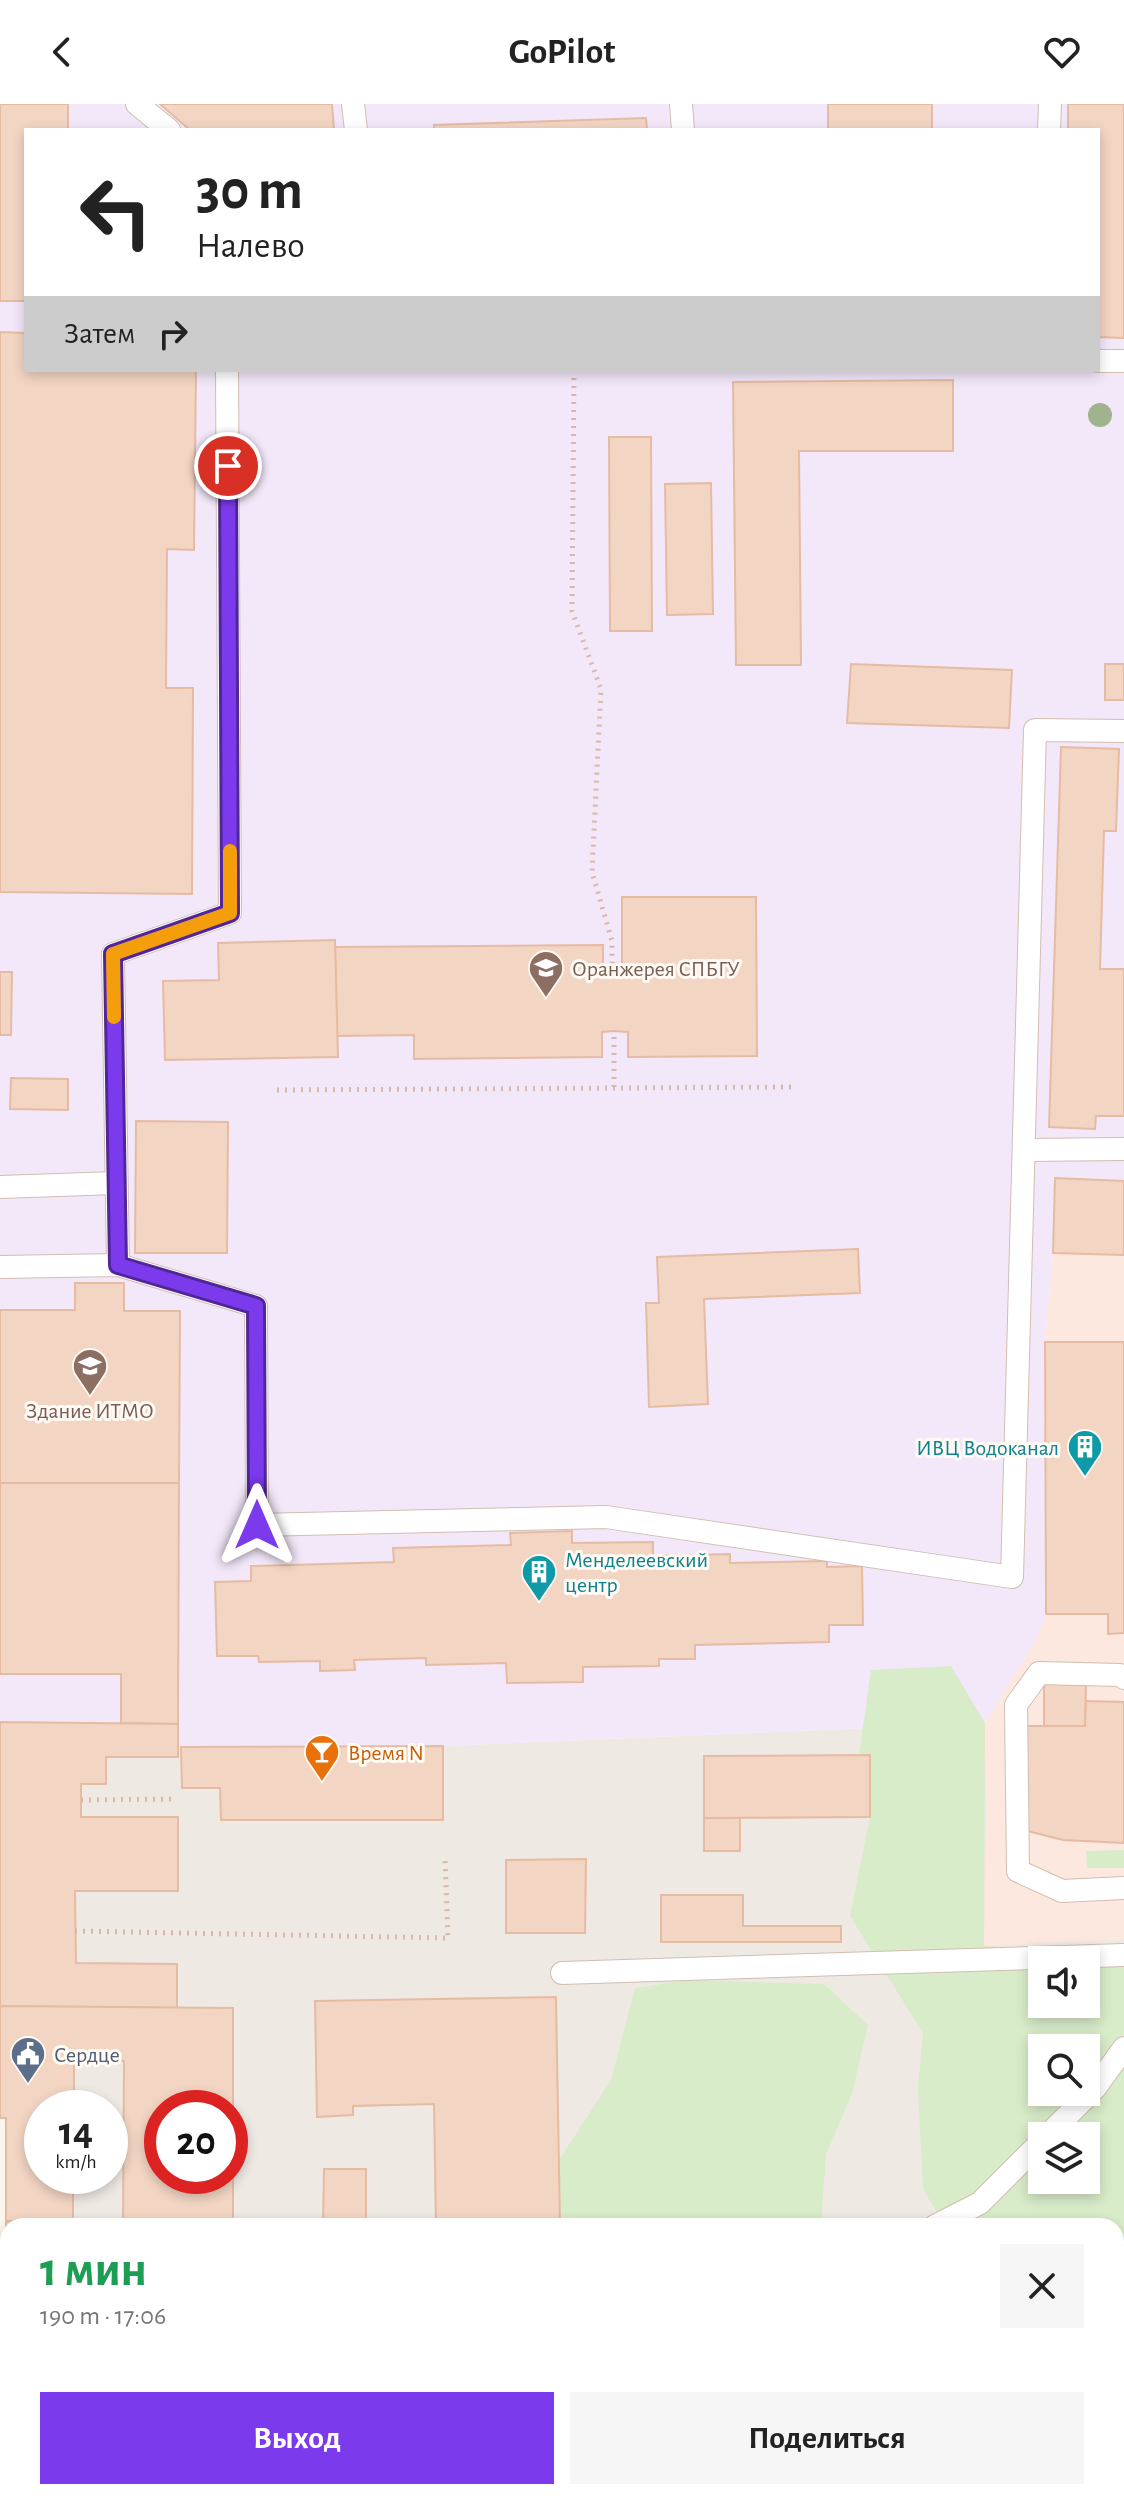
<!DOCTYPE html>
<html lang="ru">
<meta charset="utf-8">
<style>
:root{--surface:#fff;--page:#f6f6f6;--text:#222;--muted:#767676;--accent:#7c3aed}
body{margin:0;font-family:"Alegreya Sans",sans-serif;background:var(--page);color:var(--text);height:100vh;display:flex;flex-direction:column;font-size:30px;white-space:nowrap}
*{box-sizing:border-box;margin:0}
p{font-size:26px;color:var(--muted)}
.icon{flex:none;width:44px;height:44px;fill:none;stroke:currentColor;stroke-width:2;stroke-linecap:round;stroke-linejoin:round}
.map{position:relative;flex:1;overflow:hidden}
.drawer{position:absolute;left:0px;top:2114px;width:1124px;height:282px;display:flex;flex-direction:column;background:var(--surface);border-radius:24px 24px 0 0;box-shadow:0 4px 12px #0003}
.drawer>*{flex:none}
.hud{position:absolute;left:24px;top:24px;width:1076px;height:244px;border-radius:0px;box-shadow:0 4px 12px #0003;background:#fff;color:var(--text);overflow:hidden}
.fabs{position:absolute;left:1028px;top:1842px;display:grid;gap:16px}
.fabs a{display:grid;place-items:center;width:72px;height:72px;border-radius:0px;background:var(--surface);box-shadow:0 4px 12px #0003;font-size:40px}
.speed{position:absolute;left:24px;top:1986px;display:flex;gap:16px;font-size:40px;font-weight:700;text-align:center}
.speed>*{display:grid;place-content:center;width:104px;height:104px;border-radius:50%;background:var(--surface);box-shadow:0 4px 12px #0003;line-height:1}
.speed small{font-size:20px;font-weight:400}
.speed .limit{border:12px solid #d22;background:#fff;color:#111}
.pin{position:absolute;display:grid;place-items:center;width:68px;height:68px;color:#fff;margin:-34px;border:4px solid #fff;border-radius:50%;box-shadow:0 2px 8px #0007}
.me{position:absolute;width:88px;margin:-44px;rotate:0deg;stroke-linejoin:round;filter:drop-shadow(0 0 6px #0008)}
.turn{display:flex;align-items:center;gap:28px;height:168px;padding:0 40px;font-size:36px}
.turn .icon{width:104px;height:104px;stroke-width:2.5}
.turn b{display:block;font-size:56px;line-height:68px}
.then{display:flex;align-items:center;height:76px;padding:0 40px;background:#0003;gap:16px;font-size:30px}
.round{display:grid;place-items:center;flex:none;width:84px;height:84px;border-radius:0px;background:var(--page)}
.summary{display:flex;align-items:center;justify-content:space-between;height:136px;padding:0 40px}
h1{font-size:48px;font-weight:600;line-height:60px;color:#1e9e55}
.primary-button{display:flex;gap:16px;margin-top:auto;padding:16px 40px}
.primary-button a{flex:1;height:92px;border-radius:0px;background:var(--accent);color:#fff;font-size:32px;font-weight:600;line-height:92px;text-align:center}
.primary-button a+a{background:var(--page);color:var(--text)}
header{display:flex;justify-content:space-between;align-items:center;height:104px;padding:0 40px;background:var(--surface);font-size:36px;font-weight:600}
.map>svg:first-child{display:block}
</style>
<header><svg class="icon" aria-label="back" viewBox="0 0 24 24"><path d="M15 5l-7 7 7 7"/></svg>GoPilot<svg class="icon" aria-label="heart" viewBox="0 0 24 24"><path d="M12 20l-8-8c-3-5 5-10 8-4 3-6 11-1 8 4z"/></svg></header>
<div class="map">
<svg width="1124" height="2395" viewBox="0 0 1124 2395">
<rect width="100%" height="100%" fill="#fdf6ec"/>
<polygon fill="#fde8e0" points="1053,1149 1124,1151 1124,1835 983,1843 987,1706 985,1619 1037,1534 1046,1510 1045,1238"/>
<path fill="#efe9e4" fill-rule="evenodd" d="M0,1618L178,1620L179,1643L443,1642L985,1619L987,1706L984,1842L1124,1835V2395H252V2388H1116V2122H245V2118L6,2117ZM1042,1856H1086V1900H1042ZM1042,1944H1086V1988H1042ZM42,2004H110V2072H42ZM162,2004H230V2072H162ZM1042,2032H1086V2076H1042Z"/>
<g fill="#f3e8fa" fill-rule="evenodd">
<path d="M0,0H1124V1151L1053,1149L1045,1238L1046,1510L1037,1534L985,1619L443,1642L178,1644V1620L0,1618V1379H179L180,1207H124V1179H75V1206H0ZM26,26H1098V266H26Z"/>
<polygon points="6,2117 245,2118 245,2122 8,2122 8,2388 252,2388 252,2395 4,2395"/>
</g>
<g fill="#d8ecc9" fill-rule="evenodd">
<path d="M951,1562L985,1619L984,1842L1058,1845L1124,1856V2205H1116V2122H945L923,2085L918,1985L923,1929L850,1812L870,1713V1652H859L871,1566ZM1042,1856H1086V1900H1042ZM1042,1944H1086V1988H1042ZM1042,2032H1086V2076H1042Z"/>
<polygon points="1124,1746 1124,1764 1087,1764 1086,1747"/>
<polygon points="688,1876 824,1880 868,1921 852,1990 826,2050 821,2122 560,2122 559,2056 611,1976 635,1884"/>
</g>
<g fill="#f3d5c3" stroke="#e6bba3" stroke-width="2" fill-rule="evenodd">
<polygon points="0,0 68,0 68,26 26,26 26,197 0,197"/>
<polygon points="160,0 332,0 334,26 190,26"/>
<rect x="828" y="0" width="104" height="26"/>
<polygon points="1068,0 1124,0 1124,234 1098,233 1098,26 1068,26"/>
<polygon points="646,14 647,26 434,26 434,21"/>
<polygon points="0,228 26,229 26,266 196,266 194,446 167,445 166,584 193,584 192,790 0,788"/>
<polygon points="953,276 953,347 799,347 801,561 736,561 733,278"/>
<polygon points="609,333 651,333 652,527 610,527"/>
<polygon points="711,379 713,510 667,511 665,380"/>
<polygon points="851,560 1012,566 1009,624 847,619"/>
<rect x="1105" y="560" width="19" height="36"/>
<polygon points="1061,643 1119,645 1116,727 1104,727 1100,865 1124,865 1124,1012 1096,1012 1095,1025 1049,1023"/>
<polygon points="622,793 756,793 757,952 628,953 628,928 614,927 602,928 602,953 414,955 414,931 337,932 335,843 603,841 603,862 622,862"/>
<polygon points="335,836 338,953 165,956 163,877 219,876 218,839"/>
<polygon points="0,868 12,868 11,931 0,931"/>
<polygon points="11,974 68,975 68,1006 10,1005"/>
<polygon points="136,1017 228,1018 227,1149 135,1149"/>
<polygon points="1055,1074 1124,1077 1124,1151 1053,1149"/>
<polygon points="858,1145 860,1189 704,1195 708,1300 649,1303 646,1199 659,1199 657,1153"/>
<polygon points="75,1179 124,1179 124,1207 180,1207 179,1379 0,1379 0,1206 75,1206"/>
<polygon points="1045,1238 1124,1238 1124,1529 1108,1530 1108,1510 1046,1510"/>
<polygon points="0,1379 179,1379 178,1620 121,1619 121,1570 0,1570"/>
<polygon points="572,1427 572,1439 653,1438 653,1452 730,1450 730,1459 827,1457 827,1463 862,1462 863,1521 829,1521 829,1538 695,1541 695,1555 659,1555 659,1562 583,1563 583,1578 507,1579 506,1559 426,1561 426,1554 354,1556 355,1566 320,1567 320,1557 259,1558 258,1552 217,1552 215,1478 251,1477 251,1462 394,1458 393,1444 511,1441 510,1429"/>
<polygon points="1044,1578 1086,1579 1085,1622 1044,1622"/>
<polygon points="1086,1597 1124,1598 1124,1739 1063,1736 1027,1727 1027,1622 1085,1622"/>
<polygon points="0,1618 178,1620 178,1653 106,1653 106,1680 81,1680 81,1713 178,1713 178,1787 75,1787 76,1859 177,1860 177,1904 0,1902"/>
<polygon points="443,1642 443,1716 221,1716 220,1684 182,1684 181,1643"/>
<polygon points="870,1651 870,1713 704,1714 704,1652"/>
<rect x="704" y="1714" width="36" height="33"/>
<polygon points="586,1755 585,1829 506,1829 506,1756"/>
<polygon points="661,1791 743,1791 743,1822 841,1822 841,1838 661,1838"/>
<polygon points="556,1893 560,2122 436,2122 434,2000 353,2002 353,2011 317,2013 315,1897"/>
<path d="M0,1902L233,1904V2118L123,2117L124,1957L74,1956V2004H42V2072H73V2117H6V2014H0ZM162,2004H230V2072H162Z"/>
<polygon points="324,2065 366,2065 366,2122 323,2122"/>
<polygon points="6,2117 245,2118 245,2122 8,2122 8,2388 113,2388 113,2395 4,2395"/>
<rect x="1116" y="2205" width="8" height="112"/>
<rect x="189" y="2388" width="63" height="7"/>
<rect x="344" y="2388" width="38" height="7"/>
<rect x="450" y="2388" width="115" height="7"/>
<polygon points="830,2388 991,2388 989,2395 831,2395"/>
</g>
<g fill="none" stroke-linecap="round" stroke-linejoin="round">
<defs>
<g id="lane">
<polyline points="137,0 169,26"/>
<polyline points="353,0 356,26"/>
<polyline points="681,0 683,26"/>
<polyline points="1049,26 1050,0"/>
<polyline points="1098,257 1124,257"/>
<polyline points="1024,1046 1124,1045"/>
<polyline points="0,1083 116,1079"/>
<polyline points="118,1161 113,850 230,809 227,266"/>
<polyline points="0,1163 118,1161 256,1202 257,1421 606,1413 1012,1473 1035,626 1124,627"/>
<polyline points="1124,1574 1120,1571 1039,1569 1016,1601 1018,1767 1062,1787 1124,1784"/>
<polyline points="562,1869 1124,1851"/>
<polyline points="1047,2032 1095,1984 1124,1944"/>
<polyline points="935,2122 980,2099 1042,2037"/>
</g>
</defs>
<use href="#lane" stroke="#d1beb0" stroke-width="24"/>
<g stroke="#d9b8a5" stroke-width="5" stroke-dasharray="2 6" stroke-linecap="butt">
<polyline points="574,266 572,507 601,585 592,768 612,837 612,862"/>
<polyline points="614,983 614,927"/>
<polyline points="277,986 792,983"/>
<polyline points="81,1696 175,1695"/>
<polyline points="75,1827 448,1834 445,1754"/>
</g>
<use href="#lane" stroke="#fff" stroke-width="22"/>
</g>
<circle fill="#a0b28e" cx="1100" cy="311" r="12"/>
<g fill="none" stroke-linecap="round" stroke-linejoin="round">
<defs>
<polyline id="route" points="228,362 230,809 113,850 118,1161 256,1202 257,1421"/>
</defs>
<use href="#route" stroke="#51269a" stroke-width="20"/>
<use href="#route" stroke="#7c3aed" stroke-width="14"/>
<polyline stroke="#f59e0b" stroke-width="14" points="114,913 113,850 230,809 230,747"/>
</g>
<defs>
<symbol id="university-pin" viewBox="-11 -11 22 30"><path d="M0 17L-7.5 6A9.5 9.5 0 1 1 7.5 6Z" fill="#8d6e63" stroke="#fffaf3"/><path d="M0-5L7-2L0 1L-7-2ZM-4 1L0 2.5L4 1V4Q0 6-4 4Z" fill="#fff"/></symbol>
<symbol id="building-pin" viewBox="-11 -11 22 30"><path d="M0 17L-7.5 6A9.5 9.5 0 1 1 7.5 6Z" fill="#0f9aa8" stroke="#fffaf3"/><path d="M-4-6H4V6H1V3H-1V6H-4ZM-2.5-4.3h1.7v1.8h-1.7ZM.8-4.3h1.7v1.8H.8ZM-2.5-1h1.7V.8h-1.7ZM.8-1h1.7V.8H.8Z" fill="#fff"/></symbol>
<symbol id="bar-pin" viewBox="-11 -11 22 30"><path d="M0 17L-7.5 6A9.5 9.5 0 1 1 7.5 6Z" fill="#e8710a" stroke="#fffaf3"/><path d="M-6-5H6L.8 .8V4.5H3.5V6h-7V4.5H-.8V.8Z" fill="#fff"/></symbol>
<symbol id="civic-pin" viewBox="-11 -11 22 30"><path d="M0 17L-7.5 6A9.5 9.5 0 1 1 7.5 6Z" fill="#5c6f8a" stroke="#fffaf3"/><path d="M-.6-6.5H3V-4.5H.6V-3L4-1V1h2V6H-6V1h2V-1L-.6-3ZM-1.2 2.5V6h2.4V2.5Z" fill="#fff"/></symbol>
</defs>
<g fill-rule="evenodd">
<use href="#university-pin" x="526" y="844" width="40" height="54"/>
<use href="#university-pin" x="70" y="1242" width="40" height="54"/>
<use href="#building-pin" x="1065" y="1323" width="40" height="54"/>
<use href="#building-pin" x="519" y="1448" width="40" height="54"/>
<use href="#bar-pin" x="302" y="1628" width="40" height="54"/>
<use href="#civic-pin" x="8" y="1930" width="40" height="54"/>
</g>
<g text-anchor="middle" stroke-width="6" stroke-linejoin="round" paint-order="stroke">
<g font-size="22" fill="#785e54" stroke="#fffaf3" text-anchor="start">
<text x="572" y="872">Оранжерея СПБГУ</text>
<text x="90" y="1314" text-anchor="middle">Здание ИТМО</text>
</g>
<g font-size="22" fill="#0d838f" stroke="#fffaf3" text-anchor="end">
<text x="1059" y="1351">ИВЦ Водоканал</text>
<text x="565" y="1463" text-anchor="start">Менделеевский<tspan x="565" dy="25">центр</tspan></text>
</g>
<g font-size="22" fill="#c56008" stroke="#fffaf3" text-anchor="start">
<text x="348" y="1656">Время N</text>
</g>
<g font-size="22" fill="#4e5e75" stroke="#fffaf3" text-anchor="start">
<text x="54" y="1958">Сердце</text>
</g>
</g>
</svg>
<div class="fabs">
<a><svg class="icon" aria-label="sound" viewBox="0 0 24 24"><path d="M4 9h4l5-4v14l-5-4H4zM17 9q2 3 0 6"/></svg></a>
<a><svg class="icon" aria-label="search" viewBox="0 0 24 24"><circle cx="10" cy="10" r="6"/><path d="M15 15l6 6"/></svg></a>
<a><svg class="icon" aria-label="layers" viewBox="0 0 24 24"><path d="M12 4l9 5-9 5-9-5zM3 14l9 5 9-5"/></svg></a>
</div>
<div class="speed"><div>14<small>km/h</small></div><div class="limit">20</div></div>
<div class="pin" style="left:228px;top:362px;background:#d93025"><svg class="icon" aria-label="arrive" viewBox="0 0 24 24"><path d="M6 21V4h12l-3 4 3 4H6"/></svg></div>
<svg class="me" style="left:257px;top:1421px" viewBox="-20 -20 40 40"><path d="M0-17L14 15 0 8-14 15z" fill="#7c3aed" stroke="#fff" stroke-width="4"/></svg>
<div class="hud">
<div class="turn"><svg class="icon" aria-label="left" viewBox="0 0 24 24"><path d="M17 20v-9H6M10 6l-5 5 5 5"/></svg><div><b>30 m</b>Налево</div></div>
<div class="then">Затем<svg class="icon" aria-label="right" viewBox="0 0 24 24"><path d="M7 20v-9h11M14 6l5 5-5 5"/></svg></div>
</div>
<section class="drawer">
<div class="summary"><div><h1>1 мин</h1><p>190 m · 17:06</p></div><a class="round"><svg class="icon" aria-label="close" viewBox="0 0 24 24"><path d="M6 6l12 12M18 6L6 18"/></svg></a></div>
<div class="primary-button"><a>Выход</a><a>Поделиться</a></div>
</section>
</div>
